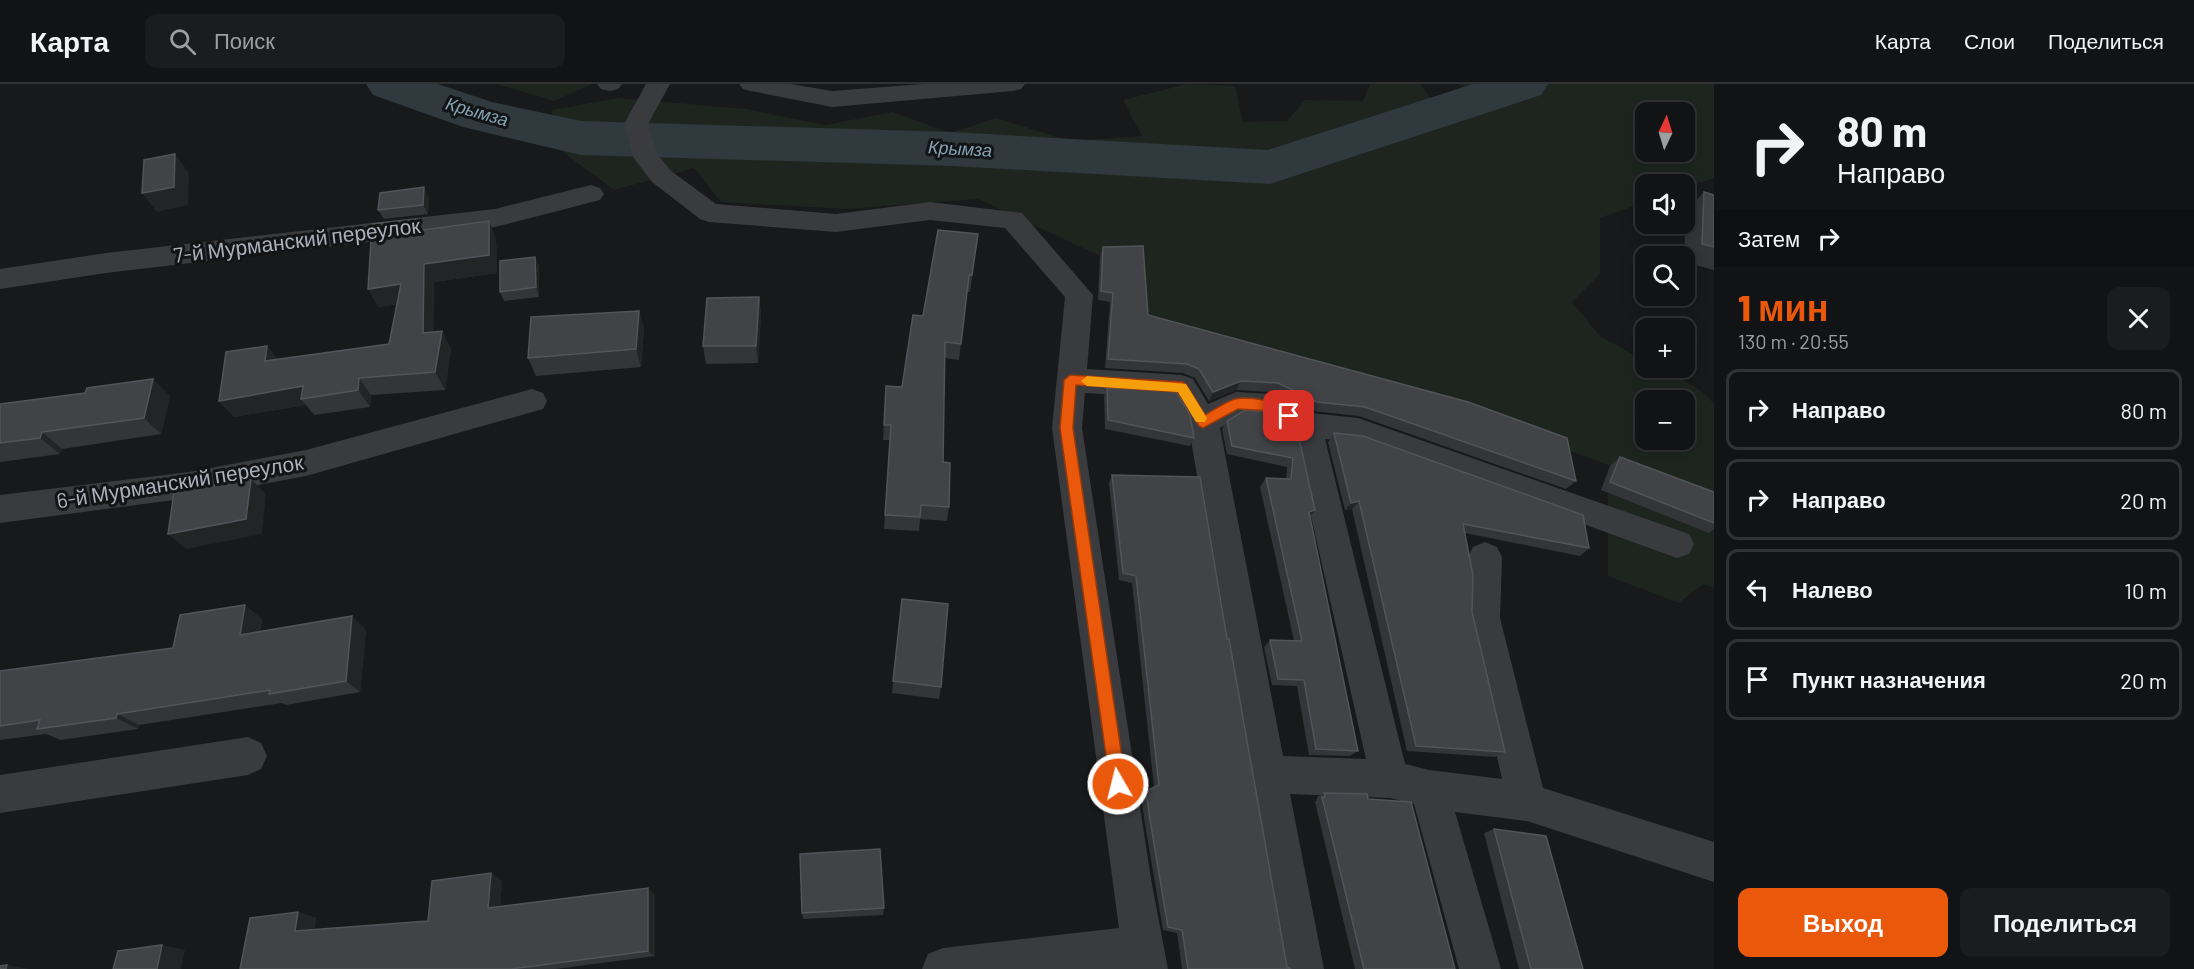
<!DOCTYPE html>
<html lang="ru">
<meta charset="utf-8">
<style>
:root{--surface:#121314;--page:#1b1c1d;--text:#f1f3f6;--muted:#9c9ea0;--line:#313234;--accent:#ea580c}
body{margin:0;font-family:Barlow,sans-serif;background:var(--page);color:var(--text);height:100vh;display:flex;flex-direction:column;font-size:22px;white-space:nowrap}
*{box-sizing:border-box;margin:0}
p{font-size:20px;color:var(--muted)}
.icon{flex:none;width:33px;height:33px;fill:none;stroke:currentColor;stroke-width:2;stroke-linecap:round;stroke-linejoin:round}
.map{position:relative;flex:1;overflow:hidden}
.details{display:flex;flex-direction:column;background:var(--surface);width:480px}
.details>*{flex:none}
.guide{background:#121314;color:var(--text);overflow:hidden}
.needle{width:39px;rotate:4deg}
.controls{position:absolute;left:1635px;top:18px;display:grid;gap:12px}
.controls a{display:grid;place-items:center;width:60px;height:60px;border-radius:12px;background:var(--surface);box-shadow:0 3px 15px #0003,0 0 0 2px var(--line);font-size:30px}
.pin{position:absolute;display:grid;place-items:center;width:51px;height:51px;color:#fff;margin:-26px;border-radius:12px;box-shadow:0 3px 9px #0006}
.me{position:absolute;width:66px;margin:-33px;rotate:352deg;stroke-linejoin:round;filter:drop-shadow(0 0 4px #0008)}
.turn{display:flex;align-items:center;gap:21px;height:126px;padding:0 24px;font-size:27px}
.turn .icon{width:78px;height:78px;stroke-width:2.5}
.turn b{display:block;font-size:42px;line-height:51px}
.then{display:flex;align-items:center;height:57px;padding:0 24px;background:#0003;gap:12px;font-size:22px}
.round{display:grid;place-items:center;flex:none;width:63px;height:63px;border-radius:12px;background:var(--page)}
.overview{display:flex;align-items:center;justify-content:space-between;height:102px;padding:0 24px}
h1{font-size:36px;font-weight:800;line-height:45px;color:var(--accent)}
.button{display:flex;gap:12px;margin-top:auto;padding:12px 24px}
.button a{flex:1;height:69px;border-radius:12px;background:var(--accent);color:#fff;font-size:24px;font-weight:800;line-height:69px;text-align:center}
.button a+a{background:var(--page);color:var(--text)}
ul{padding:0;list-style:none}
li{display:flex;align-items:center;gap:18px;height:81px;margin:0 12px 9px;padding:0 12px;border:3px solid var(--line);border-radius:12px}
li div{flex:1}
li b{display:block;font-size:22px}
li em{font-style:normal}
header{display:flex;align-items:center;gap:36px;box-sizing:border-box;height:84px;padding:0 30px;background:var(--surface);border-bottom:2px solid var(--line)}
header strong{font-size:28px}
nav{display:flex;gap:33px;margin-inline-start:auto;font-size:21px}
.search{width:420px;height:54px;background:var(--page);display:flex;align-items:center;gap:15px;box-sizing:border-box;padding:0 21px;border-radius:12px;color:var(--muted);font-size:22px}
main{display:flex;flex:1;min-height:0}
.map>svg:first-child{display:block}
</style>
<header>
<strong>Карта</strong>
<div class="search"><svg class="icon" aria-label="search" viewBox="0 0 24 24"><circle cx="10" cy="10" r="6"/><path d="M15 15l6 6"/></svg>Поиск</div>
<nav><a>Карта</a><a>Слои</a><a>Поделиться</a></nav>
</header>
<main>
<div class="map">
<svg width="1714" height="885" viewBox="0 0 1714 885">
<rect width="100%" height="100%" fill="#18191a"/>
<g fill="#1e251f" fill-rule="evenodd">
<polygon points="497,0 593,0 554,17"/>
<path d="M1187,0L1235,2L1243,38L1287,37L1305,16L1363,17L1370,0H1420L1437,23L1469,25L1459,0H1714V94L1685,104L1684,100H1646L1645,118L1600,134V190L1572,218L1600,252L1645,277L1646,284C1665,284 1703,304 1714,320V504L1703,500L1679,519L1608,492V409L1708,448L1704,416L1461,327L1144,240L1140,172H1100L978,115L847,125L721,118L694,84L614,106L564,69L551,26L619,14L746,25L825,41L893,28L950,49L996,34L1071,57L1142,52L1123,16ZM1646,28H1684V68H1646ZM1646,316H1684V356H1646Z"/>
</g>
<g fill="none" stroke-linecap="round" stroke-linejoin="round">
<polygon fill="#2f393e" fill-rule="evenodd" points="366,0 438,0 492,18 581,37 952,48 1268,66 1473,0 1548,0 1541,11 1270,100 952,82 581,71 463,43 373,11"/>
<g fill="#3a3b3f" fill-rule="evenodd">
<polygon points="597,0 622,0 618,5 610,7 601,5"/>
<path d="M646,0H670L648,40L658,71L670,86L716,120L836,130L930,118L1022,129L1093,211L1087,285L1182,291L1193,295L1208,320L1236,308L1273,310L1311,329L1358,334L1689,450L1694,460L1689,470L1677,474L1357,358L1325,355L1405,680L1429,686L1502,695L1466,534L1468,473L1473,463L1485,458L1497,463L1502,473L1500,534L1543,704L1714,758V798L1527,737L1455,728L1501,885H1459L1414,720L1390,714L1290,710L1324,885H1282L1188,339L1173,314L1085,309L1082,344L1151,795L1168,885H922L928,870L943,864L1119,844L1052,344L1065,213L1005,144L930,136L836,148L709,138L700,135L652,98L633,73L624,40ZM1240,332L1268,334L1292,348L1366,675L1283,672L1220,344Z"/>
<polygon points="739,0 791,0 832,7 923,0 1025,0 1021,5 1013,7 832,23 751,7 743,5"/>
<polygon points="591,101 600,104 604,110 600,116 495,143 106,189 0,205 0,185 106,169 495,125"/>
<polygon points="532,305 543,309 547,317 543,325 306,392 189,414 0,439 0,411 189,388 306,366"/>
<polygon points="248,653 261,659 267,672 261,685 248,691 0,729 0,691"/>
</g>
</g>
<g fill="#343538">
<polygon points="1704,108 1714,111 1714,186 1684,178 1686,127"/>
<polygon points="429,113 428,130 384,135 378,126"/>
<polygon points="489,137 496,156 497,189 434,198 433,248 451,265 445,306 371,311 370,323 314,331 306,321 234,333 219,317 267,262 278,276 389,260 397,220 378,223 422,146"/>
<polygon points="978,150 970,208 967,208 959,276 944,274 943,378 949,423 947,437 920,435 919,447 884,445 890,356 883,356 886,302 902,303 923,232"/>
<polygon points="1103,163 1148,231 1576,397 1566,405 1359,332 1312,327 1273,308 1236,306 1209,317 1195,294 1183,289 1105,284 1110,218 1098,216 1100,172"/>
<polygon points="535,173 539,182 539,213 504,217 500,208"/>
<polygon points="759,213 761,231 758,279 706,280 703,262"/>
<polygon points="639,227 644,244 641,283 536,292 528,274"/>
<polygon points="1107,304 1194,354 1190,362 1105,345 1104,312"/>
<polygon points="170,312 161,350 62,365 60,370 0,378 0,320"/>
<polygon points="1227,337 1296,341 1310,433 1358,667 1350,672 1309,671 1297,602 1272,601 1264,563 1270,556 1294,557 1260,403 1266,394 1286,395 1287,383 1227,370 1222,345"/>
<polygon points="1334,349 1589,464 1580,472 1465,449 1472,528 1505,668 1495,673 1407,667 1352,425 1345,426 1328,358"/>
<polygon points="1620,373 1714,408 1714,445 1709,449 1601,406 1610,382"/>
<polygon points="1112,391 1227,555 1287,883 1291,885 1182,885 1177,849 1163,846 1145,740 1141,712 1146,707 1154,703 1132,499 1119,496 1109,399"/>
<polygon points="902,515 941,603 939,615 892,609"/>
<polygon points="262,535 260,548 366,546 360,608 286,621 282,619 139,641 138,645 61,656 46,650 0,656 0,587 173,564"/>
<polygon points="1324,709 1368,715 1455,885 1355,885 1315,718 1317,716 1317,713"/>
<polygon points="1494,745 1583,885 1519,885 1484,749"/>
<polygon points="491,789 502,797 500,823 655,811 655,872 556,885 240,885 298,828 316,834 314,846 428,837"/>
<polygon points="884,824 883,831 803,835 802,829"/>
</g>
<g fill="#232426">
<polygon points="175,70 189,89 188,121 157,128 142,109"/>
<polygon points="424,103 429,113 428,130 423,121"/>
<polygon points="417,135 426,153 416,147"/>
<polygon points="489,137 496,156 497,189 434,198 433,266 423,249 424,180"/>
<polygon points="535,173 539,182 539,213 536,203"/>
<polygon points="401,200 411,218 378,223 368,205"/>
<polygon points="759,213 761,231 758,279 756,262"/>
<polygon points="639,227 644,244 641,283 636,265"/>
<polygon points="442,247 451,265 445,306 435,288"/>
<polygon points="267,262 280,279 265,277"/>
<polygon points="359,294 371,311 370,323 358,306"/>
<polygon points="153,295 170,312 161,350 144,334"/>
<polygon points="1241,297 1236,306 1209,317 1213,308"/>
<polygon points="303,302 301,315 306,321 234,333 219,317"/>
<polygon points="42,348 62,365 60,370 40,354"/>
<polygon points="251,395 266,410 262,450 186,465 168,450"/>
<polygon points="1359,417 1352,425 1345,426 1351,419"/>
<polygon points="1315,426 1309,434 1309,428"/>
<polygon points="245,521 262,535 257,564 240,551"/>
<polygon points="352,532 366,546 360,608 346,597"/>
<polygon points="117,630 139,641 138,645 116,634"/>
<polygon points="491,789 502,797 500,830 488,824"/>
<polygon points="648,804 655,811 655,872 648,867"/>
<polygon points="298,828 316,834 313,853 295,847"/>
<polygon points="162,861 185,866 181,885 157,885"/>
<polygon points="7,881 30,885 6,885"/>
</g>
<g fill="#414346" stroke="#515458" stroke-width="1.5">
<polygon points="175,70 174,103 142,109 144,76"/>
<polygon points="424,103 423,121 378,126 380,109"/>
<polygon points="1704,108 1714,111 1714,163 1702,160"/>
<polygon points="417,135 416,147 489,137 489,171 424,180 423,249 442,247 435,288 359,294 358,306 301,315 303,302 219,317 226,268 267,262 265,277 389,260 401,200 368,205 372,140"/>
<polygon points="938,146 978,150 972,191 969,191 961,260 945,258 943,378 950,379 949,423 921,421 920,433 885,431 891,341 884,341 886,302 902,303 913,231 923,232"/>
<polygon points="1143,162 1148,231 1468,318 1567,354 1576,397 1365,323 1317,318 1278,299 1241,297 1213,308 1199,285 1187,280 1108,275 1113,209 1101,207 1103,163"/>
<polygon points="535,173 536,203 500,208 500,177"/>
<polygon points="759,213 756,262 703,262 707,214"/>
<polygon points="639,227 636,265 528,274 531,233"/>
<polygon points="153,295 144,334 42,348 40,354 0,359 0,320 85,309 87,304"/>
<polygon points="1107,304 1176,307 1190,331 1194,354 1108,336"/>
<polygon points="1245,326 1272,328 1296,341 1315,426 1309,428 1358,667 1316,665 1304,596 1278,595 1270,556 1302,557 1266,394 1291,395 1293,374 1232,362 1227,337"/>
<polygon points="1334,349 1363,352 1583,431 1589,464 1463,440 1473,491 1472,528 1505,668 1416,662 1359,417 1351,419"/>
<polygon points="1620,373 1714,408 1714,439 1610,398"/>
<polygon points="1112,391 1200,393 1227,555 1229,555 1287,883 1291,885 1188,885 1182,846 1168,843 1150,736 1146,707 1159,701 1136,492 1123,489"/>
<polygon points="251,395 246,435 168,450 174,408"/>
<polygon points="902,515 948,520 941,603 893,597"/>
<polygon points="245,521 240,551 352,532 346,597 269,610 270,606 117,630 116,634 37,645 40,636 0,642 0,587 173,564 180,531"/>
<polygon points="1324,709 1367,710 1368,715 1411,718 1455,885 1364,885 1322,713 1325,713"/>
<polygon points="1494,745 1546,752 1583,885 1531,885"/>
<polygon points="880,765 884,824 802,829 800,770"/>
<polygon points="491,789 488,824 648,804 648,867 511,885 240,885 250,834 298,828 295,847 428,837 432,797"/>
<polygon points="162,861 157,885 113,885 118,867"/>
<polygon points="7,881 6,885 0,885 0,882"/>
</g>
<path fill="#ea580c" stroke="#983908" stroke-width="1.5" d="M1070,291L1182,298L1186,300L1205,331C1214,326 1225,318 1235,315C1250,312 1287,318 1296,332L1289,337L1271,327L1238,325L1203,344L1199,342L1178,308L1076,301L1073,344L1126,700L1123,706L1118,708L1112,706L1110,700L1060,344L1064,296Z"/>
<polygon fill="#f59e0b" points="1087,292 1186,300 1207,334 1205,338 1196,338 1178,308 1087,302 1081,297"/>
<g text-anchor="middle" stroke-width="6" stroke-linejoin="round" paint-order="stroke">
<g font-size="18" font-style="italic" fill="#84a2b3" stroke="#131415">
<text transform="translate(477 28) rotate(16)" y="6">Крымза</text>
<text transform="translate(960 65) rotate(3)" y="6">Крымза</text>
</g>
<g font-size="21" fill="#abb1ba" stroke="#131415">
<text transform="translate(297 157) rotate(-7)" y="7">7-й Мурманский переулок</text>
<text transform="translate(180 398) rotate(-9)" y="7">6-й Мурманский переулок</text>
</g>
</g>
</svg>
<div class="controls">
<a><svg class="needle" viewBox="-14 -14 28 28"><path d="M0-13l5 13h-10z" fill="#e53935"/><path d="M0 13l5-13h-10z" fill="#9c9ea0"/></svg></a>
<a><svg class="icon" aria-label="sound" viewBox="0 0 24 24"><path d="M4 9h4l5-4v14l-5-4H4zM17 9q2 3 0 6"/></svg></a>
<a><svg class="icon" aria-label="search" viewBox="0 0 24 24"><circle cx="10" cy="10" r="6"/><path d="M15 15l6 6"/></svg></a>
<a>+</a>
<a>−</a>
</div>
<div class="pin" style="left:1289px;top:332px;background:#d93025"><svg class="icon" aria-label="arrive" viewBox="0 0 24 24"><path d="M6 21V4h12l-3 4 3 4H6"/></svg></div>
<svg class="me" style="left:1118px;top:700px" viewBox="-20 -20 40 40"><circle r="17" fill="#ea580c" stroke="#fff" stroke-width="3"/><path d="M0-11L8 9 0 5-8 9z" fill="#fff"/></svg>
</div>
<section class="details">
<div class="guide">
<div class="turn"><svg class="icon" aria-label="right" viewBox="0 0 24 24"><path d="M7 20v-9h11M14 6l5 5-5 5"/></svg><div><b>80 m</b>Направо</div></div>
<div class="then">Затем<svg class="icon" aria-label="right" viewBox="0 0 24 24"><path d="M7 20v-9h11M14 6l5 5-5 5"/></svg></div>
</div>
<div class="overview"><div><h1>1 мин</h1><p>130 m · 20:55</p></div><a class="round"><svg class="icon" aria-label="close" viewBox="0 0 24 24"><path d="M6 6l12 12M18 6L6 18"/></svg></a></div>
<ul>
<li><svg class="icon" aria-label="right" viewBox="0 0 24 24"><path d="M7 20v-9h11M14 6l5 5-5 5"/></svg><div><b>Направо</b></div><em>80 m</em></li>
<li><svg class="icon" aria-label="right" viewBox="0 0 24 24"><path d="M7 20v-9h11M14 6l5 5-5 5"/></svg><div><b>Направо</b></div><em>20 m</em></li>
<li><svg class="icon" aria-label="left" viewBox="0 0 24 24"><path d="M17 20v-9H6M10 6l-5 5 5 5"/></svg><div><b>Налево</b></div><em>10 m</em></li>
<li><svg class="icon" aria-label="arrive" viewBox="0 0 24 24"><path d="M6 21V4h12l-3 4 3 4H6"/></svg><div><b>Пункт назначения</b></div><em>20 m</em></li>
</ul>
<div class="button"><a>Выход</a><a>Поделиться</a></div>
</section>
</main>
